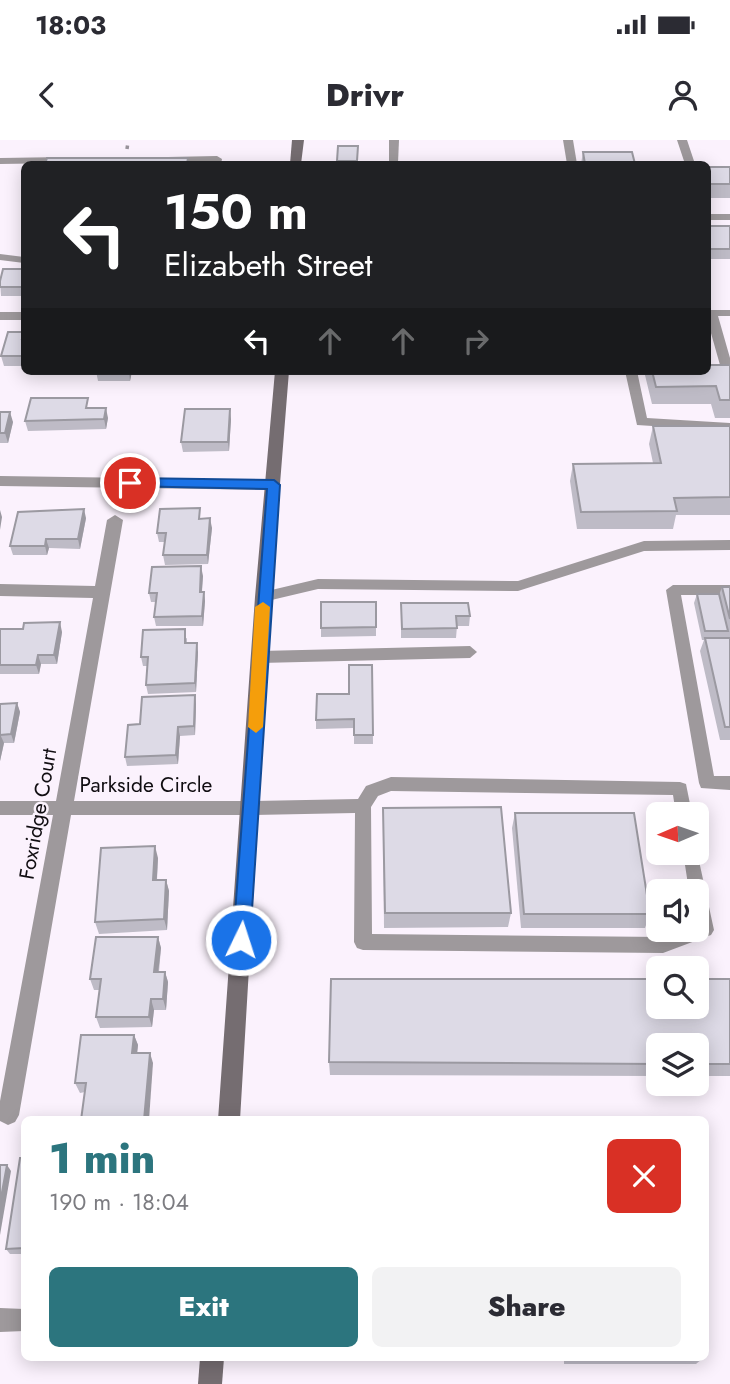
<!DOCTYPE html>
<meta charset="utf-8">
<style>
:root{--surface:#fff;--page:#f2f2f3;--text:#2b2b33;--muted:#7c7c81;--accent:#2c757e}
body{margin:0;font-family:Jost,sans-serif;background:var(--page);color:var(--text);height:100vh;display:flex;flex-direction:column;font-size:26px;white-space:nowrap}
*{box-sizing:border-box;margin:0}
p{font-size:23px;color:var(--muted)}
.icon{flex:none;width:38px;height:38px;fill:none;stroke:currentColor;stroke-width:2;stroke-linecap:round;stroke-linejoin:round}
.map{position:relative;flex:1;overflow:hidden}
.panel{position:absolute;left:21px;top:976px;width:688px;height:245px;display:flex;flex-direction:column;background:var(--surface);border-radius:10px;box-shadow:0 4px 18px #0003}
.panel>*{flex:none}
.hud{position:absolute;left:21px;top:21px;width:690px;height:214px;border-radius:10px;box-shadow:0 4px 18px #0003;background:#202124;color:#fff;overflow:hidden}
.needle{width:46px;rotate:268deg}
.tools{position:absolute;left:646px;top:662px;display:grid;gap:14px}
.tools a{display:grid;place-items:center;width:63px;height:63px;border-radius:10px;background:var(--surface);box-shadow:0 4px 18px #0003;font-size:35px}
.pin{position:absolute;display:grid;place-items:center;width:60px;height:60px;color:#fff;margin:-30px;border:4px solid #fff;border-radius:50%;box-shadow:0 2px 7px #0007}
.me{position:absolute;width:77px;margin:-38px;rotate:4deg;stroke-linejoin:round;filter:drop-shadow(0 0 5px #0008)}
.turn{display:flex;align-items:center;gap:24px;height:147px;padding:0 28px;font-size:32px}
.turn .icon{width:91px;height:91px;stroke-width:2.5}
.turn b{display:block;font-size:49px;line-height:60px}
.lanes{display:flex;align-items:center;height:66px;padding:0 28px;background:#0003;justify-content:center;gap:35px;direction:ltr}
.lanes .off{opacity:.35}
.round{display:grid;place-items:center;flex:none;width:74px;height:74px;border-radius:10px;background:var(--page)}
.summary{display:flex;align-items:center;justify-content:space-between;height:119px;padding:0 28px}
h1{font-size:42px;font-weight:800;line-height:52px;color:var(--accent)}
.cta{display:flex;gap:14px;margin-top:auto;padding:14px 28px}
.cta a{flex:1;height:80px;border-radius:10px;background:var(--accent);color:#fff;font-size:28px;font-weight:800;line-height:80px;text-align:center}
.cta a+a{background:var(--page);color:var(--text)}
.status{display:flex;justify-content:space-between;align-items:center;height:49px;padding:0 35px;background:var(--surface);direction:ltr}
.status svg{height:19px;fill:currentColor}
header{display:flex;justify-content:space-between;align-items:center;height:91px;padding:0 28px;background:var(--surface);font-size:32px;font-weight:800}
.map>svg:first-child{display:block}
</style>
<div class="status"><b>18:03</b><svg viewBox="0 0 49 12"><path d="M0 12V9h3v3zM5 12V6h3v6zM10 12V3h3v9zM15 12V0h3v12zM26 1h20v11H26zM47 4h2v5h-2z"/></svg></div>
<header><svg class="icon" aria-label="back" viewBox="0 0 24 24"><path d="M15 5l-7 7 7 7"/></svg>Drivr<svg class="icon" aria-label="person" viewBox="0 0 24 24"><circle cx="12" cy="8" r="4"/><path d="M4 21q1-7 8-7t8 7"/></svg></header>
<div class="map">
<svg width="730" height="1244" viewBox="0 0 730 1244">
<rect width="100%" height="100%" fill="#fbf2fd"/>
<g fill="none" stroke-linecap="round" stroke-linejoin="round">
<polyline stroke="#98929a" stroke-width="3.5" stroke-dasharray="3.5 3.5" stroke-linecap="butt" points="127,9 128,2"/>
<g fill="#9e999c" fill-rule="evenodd">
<polygon points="389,0 399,0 398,23 389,21"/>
<polygon points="563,0 573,0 577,24 567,24"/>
<polygon points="677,0 687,0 695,24 685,24"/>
<polygon points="217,16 222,19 221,24 211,24 211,22 168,23 163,20 168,17"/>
<polygon points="0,18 65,17 70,20 65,23 0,24"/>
<rect x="707" y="74" width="23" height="6"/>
<polygon points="0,114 24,117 24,123 0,120"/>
<polygon points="707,170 730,170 730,176 718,176 730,218 730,229 720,225 707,179"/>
<polygon points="625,231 637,231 647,278 730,283 730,291 637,285"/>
<polygon points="730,400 730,410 644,411 518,451 318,449 263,462 256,457 263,452 318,439 518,441 644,401"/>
<polygon points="673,445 730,445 730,455 681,455 714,636 730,636 730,650 701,648 699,643 666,450"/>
<polygon points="470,506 477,512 470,518 260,523 253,517 260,511"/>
<polygon points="391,637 680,642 686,644 692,674 676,674 673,655 391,651 378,656 371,667 372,794 663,797 685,789 696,789 696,751 689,751 683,712 696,712 696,707 714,790 711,795 663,813 363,810 357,808 354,802 355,673 250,675 244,673 242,668 244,663 250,661 358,659 366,646"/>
</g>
<g fill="#9e999c" fill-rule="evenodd">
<rect x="0" y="172" width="24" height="8"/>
<polygon points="0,336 274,340 281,345 274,350 0,346"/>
<polygon points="115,375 123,380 74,661 250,661 256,663 259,668 256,673 250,675 71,675 19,975 15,982 8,985 0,981 0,961 53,675 0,675 0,661 56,661 93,458 0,456 0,444 95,446 107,380"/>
<polygon points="0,1168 24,1169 24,1191 0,1192"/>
</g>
<g fill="#756d71" fill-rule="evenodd">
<polygon points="292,0 304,0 301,24 290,24"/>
<polygon points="275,231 289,231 271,457 240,980 218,980 255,457"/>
<polygon points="200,1218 224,1218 222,1244 198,1244"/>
</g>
</g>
<g fill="#bebbc6">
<polygon points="358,6 357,24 337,24 337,21"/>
<polygon points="583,12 635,24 581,24"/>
<rect x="707" y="27" width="23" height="31"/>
<rect x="707" y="86" width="23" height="33"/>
<polygon points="24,129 24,156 1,156 0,141"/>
<polygon points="24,192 24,226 4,226 1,216"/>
<polygon points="710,225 730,225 730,278 715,278 711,264 652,264 644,231 707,231"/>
<polygon points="51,231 85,231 52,232"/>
<polygon points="96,231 132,231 130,241 98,241"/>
<polygon points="90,268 108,278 106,289 28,291 25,281"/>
<polygon points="0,272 13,282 8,303 0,303"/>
<polygon points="231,279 229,311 183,312 181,302"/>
<polygon points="653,286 730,286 730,375 676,375 673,389 577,389 570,341 573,324 653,323 649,304"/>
<polygon points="86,378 80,409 49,408 47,415 13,415 10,406"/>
<polygon points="201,379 212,388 208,424 165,425 163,415 165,402 159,402 157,393"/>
<polygon points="203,436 202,452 204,452 205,461 203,486 156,486 154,477 156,462 151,462 149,453"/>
<polygon points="722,447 730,447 730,600 720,600 700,511 704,500 702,500 694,463 697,454 719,455"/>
<polygon points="321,462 376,462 376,496 321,497"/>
<polygon points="401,463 470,476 469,486 457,486 456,498 401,498"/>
<polygon points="0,489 62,492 57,524 41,524 39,534 0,534"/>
<polygon points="187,498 187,503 198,512 196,552 148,554 146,545 147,526 143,526 141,517"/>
<polygon points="372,525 373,604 354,604 354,588 316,589 316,580 349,554"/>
<polygon points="195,555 196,564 195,595 180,596 178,624 127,626 125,617 140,584"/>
<polygon points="17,563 20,572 14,603 4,603 0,621 0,564"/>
<polygon points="383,668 511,773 508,787 384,788"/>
<polygon points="515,673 650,774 645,788 521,788 512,688"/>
<polygon points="158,718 157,740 166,740 169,751 167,790 99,794 95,782"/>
<polygon points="158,797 161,808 159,832 165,832 168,842 166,870 154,870 152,887 100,888 96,877 100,850 94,850 90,839"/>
<polygon points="730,839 730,936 696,936 696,905 658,905 658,936 330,935 329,922"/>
<polygon points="134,895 138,905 137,913 153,923 85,952 80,953 75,943"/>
<polygon points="24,1018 24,1114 10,1114 6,1109"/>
<polygon points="564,1218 702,1218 702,1219 696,1224 564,1224"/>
</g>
<g fill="#9b99a1">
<polygon points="129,231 132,231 130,241"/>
<polygon points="106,268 108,278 106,289 104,279"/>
<polygon points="230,269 231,279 229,311 228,302"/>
<polygon points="10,272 13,282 8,303 5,293"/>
<polygon points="84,369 86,378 80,409 78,399"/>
<polygon points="0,370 2,377 0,390"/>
<polygon points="210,378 212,388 208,424 207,415"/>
<polygon points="46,399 49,408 47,415 45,406"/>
<polygon points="201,426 203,436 201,461 200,452"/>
<polygon points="204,452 205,461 203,486 202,476"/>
<polygon points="60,482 62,492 57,524 54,515"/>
<polygon points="197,503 198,512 196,552 195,543"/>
<polygon points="38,515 41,524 39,534 36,525"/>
<polygon points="195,555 196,564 195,595 194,586"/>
<polygon points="17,563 20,572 14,603 11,594"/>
<polygon points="178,587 180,596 178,624 176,615"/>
<polygon points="0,594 4,603 0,621"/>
<polygon points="155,706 158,718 156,752 153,740"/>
<polygon points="166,740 169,751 167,790 164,779"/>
<polygon points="158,797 161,808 157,842 154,832"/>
<polygon points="165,832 168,842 166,870 163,859"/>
<polygon points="151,859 154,870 152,887 149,877"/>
<polygon points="134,895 138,905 136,923 132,913"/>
<polygon points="150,913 153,923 149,980 144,980"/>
<polygon points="7,1025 11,1031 0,1095 0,1063"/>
</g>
<g fill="#dddae6" stroke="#9b99a1" stroke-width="2">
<polygon points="338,6 358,6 357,21 337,21"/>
<polygon points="583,12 632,12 635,24 585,24"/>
<polygon points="47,18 188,18 187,24 45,24"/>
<rect x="707" y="27" width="23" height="17"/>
<rect x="707" y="86" width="23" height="23"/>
<polygon points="3,129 24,129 24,147 0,147 0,141"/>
<polygon points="8,192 24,192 22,199 24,199 24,216 1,216"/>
<polygon points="707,215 710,225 730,225 730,260 720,260 716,246 656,247 652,231 707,231"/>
<polygon points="31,258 88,258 86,268 106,268 104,279 25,281"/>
<polygon points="185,269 230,269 228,302 181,302"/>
<polygon points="0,272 10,272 5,293 0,293"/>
<polygon points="653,286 730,286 730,357 674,358 677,371 581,372 573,324 661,323"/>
<polygon points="200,368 199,379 210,378 207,415 163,415 166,393 157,393 160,369"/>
<polygon points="84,369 78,399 46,399 45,406 10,406 18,372"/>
<polygon points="201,426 200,452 204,452 202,476 154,477 157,453 149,453 152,427"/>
<polygon points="722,447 730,447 730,479"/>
<polygon points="697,454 719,454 728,491 705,491"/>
<polygon points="321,462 376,462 376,487 321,488"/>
<polygon points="401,463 468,463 470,476 456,476 457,488 402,489"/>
<polygon points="60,482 54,515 38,515 36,525 0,525 0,489 23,489 24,483"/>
<polygon points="185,489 185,503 197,503 195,543 146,545 148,517 141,517 143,490"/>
<polygon points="705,498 730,498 730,587 725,587"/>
<polygon points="349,525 372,525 373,595 354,595 354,579 316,580 317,554 349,554"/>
<polygon points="195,555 194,586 178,587 176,615 125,617 128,585 140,584 142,557"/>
<polygon points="17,563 11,594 0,595 0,564"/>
<polygon points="501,667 511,773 385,773 383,668"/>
<polygon points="515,673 634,673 650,774 524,774"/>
<polygon points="155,706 153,740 166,740 164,779 95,782 101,708"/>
<polygon points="96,797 158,797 154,832 165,832 163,859 151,859 149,877 96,877 101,839 90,839"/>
<polygon points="331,839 658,839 658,866 696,866 696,839 730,839 730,924 696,924 696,905 658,905 658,924 329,922"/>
<polygon points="81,895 134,895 132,913 150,913 144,980 81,980 86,943 75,943"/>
<polygon points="20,1018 24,1018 24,1108 6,1109"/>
<polygon points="0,1025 7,1025 0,1063"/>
<rect x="568" y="1218" width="134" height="1"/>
</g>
<polygon fill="#1a73e8" stroke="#114b97" stroke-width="2" points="130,338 274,340 280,345 250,800 241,808 233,800 267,349 125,346 123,343"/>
<polygon fill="#f59e0b" points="263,462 270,467 263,587 256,593 248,587 255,467"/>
<g text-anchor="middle" stroke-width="5" stroke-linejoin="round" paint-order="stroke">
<g font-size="21" fill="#100d11" stroke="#fbf2fd">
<text x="146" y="652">Parkside Circle</text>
<text transform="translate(38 674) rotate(-80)" y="7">Foxridge Court</text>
</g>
</g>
</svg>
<div class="tools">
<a><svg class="needle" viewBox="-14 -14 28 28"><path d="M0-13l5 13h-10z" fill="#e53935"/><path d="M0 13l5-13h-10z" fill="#7c7c81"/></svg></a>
<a><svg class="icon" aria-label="sound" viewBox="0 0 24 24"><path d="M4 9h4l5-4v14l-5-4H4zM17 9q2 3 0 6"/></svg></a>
<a><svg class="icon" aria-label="search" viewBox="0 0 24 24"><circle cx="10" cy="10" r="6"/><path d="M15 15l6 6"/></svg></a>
<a><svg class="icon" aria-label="layers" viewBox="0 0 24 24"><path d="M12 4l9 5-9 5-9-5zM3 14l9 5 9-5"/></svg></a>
</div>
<div class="pin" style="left:130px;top:343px;background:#d93025"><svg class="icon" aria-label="arrive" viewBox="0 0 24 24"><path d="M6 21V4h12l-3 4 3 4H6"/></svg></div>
<svg class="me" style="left:241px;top:800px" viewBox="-20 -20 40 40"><circle r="17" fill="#1a73e8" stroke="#fff" stroke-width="3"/><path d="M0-11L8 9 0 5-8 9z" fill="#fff"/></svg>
<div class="hud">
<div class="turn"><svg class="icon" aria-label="left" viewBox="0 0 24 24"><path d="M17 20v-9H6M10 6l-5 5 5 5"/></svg><div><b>150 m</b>Elizabeth Street</div></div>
<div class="lanes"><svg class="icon" aria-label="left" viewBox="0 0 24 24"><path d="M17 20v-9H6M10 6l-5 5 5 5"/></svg><svg class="icon off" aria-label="ahead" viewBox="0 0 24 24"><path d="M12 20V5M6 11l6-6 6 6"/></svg><svg class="icon off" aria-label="ahead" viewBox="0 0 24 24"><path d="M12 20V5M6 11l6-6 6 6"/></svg><svg class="icon off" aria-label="right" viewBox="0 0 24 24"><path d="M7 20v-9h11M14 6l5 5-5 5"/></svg></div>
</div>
<section class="panel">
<div class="summary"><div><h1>1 min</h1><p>190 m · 18:04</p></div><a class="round" style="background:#d93025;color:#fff"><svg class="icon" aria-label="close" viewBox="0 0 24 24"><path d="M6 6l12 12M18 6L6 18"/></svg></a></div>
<div class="cta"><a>Exit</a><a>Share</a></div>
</section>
</div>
